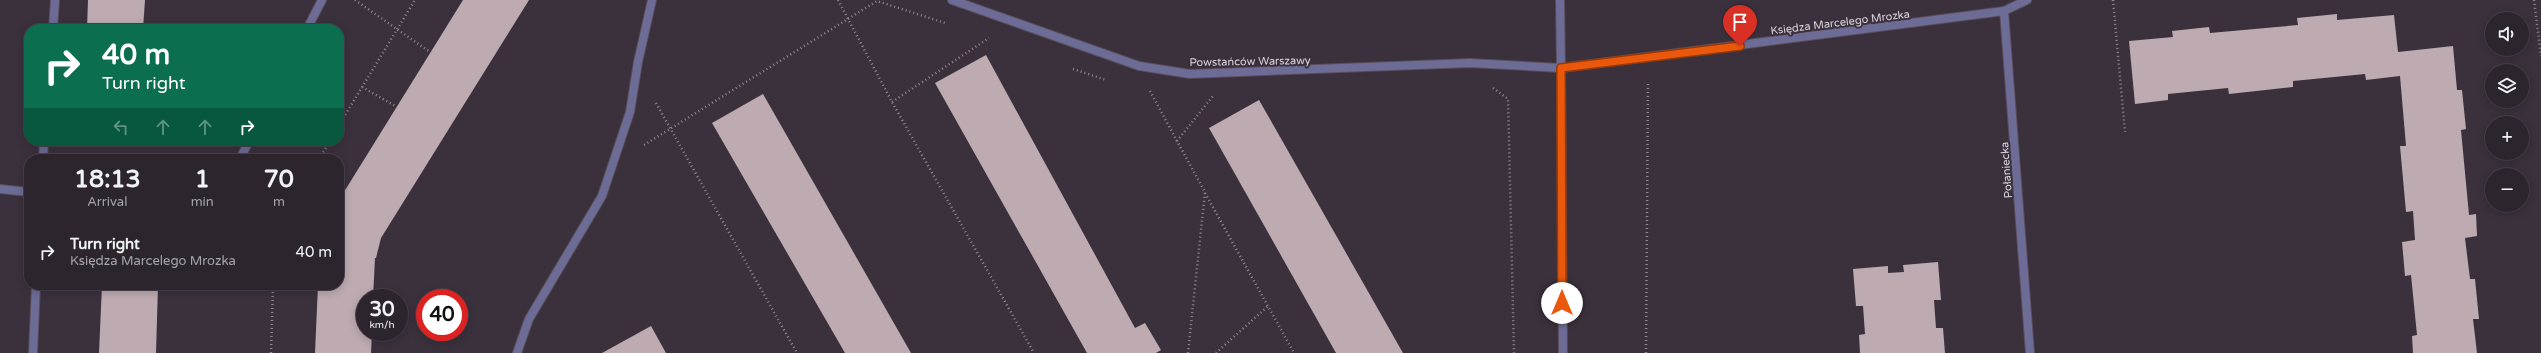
<!DOCTYPE html>
<meta charset="utf-8">
<style>
:root{--surface:#2c252e;--page:#38313a;--text:#f1f3f6;--muted:#a6a5aa;--line:#48424a}
body{margin:0;font-family:"Varela Round",sans-serif;background:var(--page);color:var(--text);height:100vh;display:flex;flex-direction:column;font-size:15px;white-space:nowrap}
*{box-sizing:border-box;margin:0}
p{font-size:13px;color:var(--muted)}
.icon{flex:none;width:22px;height:22px;fill:none;stroke:currentColor;stroke-width:2;stroke-linecap:round;stroke-linejoin:round}
.map{position:relative;flex:1;overflow:hidden}
.panel{position:absolute;left:24px;top:154px;width:320px;height:136px;display:flex;flex-direction:column;background:var(--surface);border-radius:16px;box-shadow:0 2px 10px #0003,0 0 0 1px var(--line)}
.panel>*{flex:none}
.top-card{position:absolute;left:24px;top:24px;width:320px;height:122px;border-radius:16px;box-shadow:0 2px 10px #0003,0 0 0 1px var(--line);background:#0b6e4f;color:#fff;overflow:hidden}
.buttons{position:absolute;left:2485px;top:12px;display:grid;gap:8px}
.buttons a{display:grid;place-items:center;width:44px;height:44px;border-radius:50%;background:var(--surface);box-shadow:0 2px 10px #0003,0 0 0 1px var(--line);font-size:20px}
.speed{position:absolute;left:356px;top:289px;display:flex;gap:8px;font-size:20px;font-weight:700;text-align:center}
.speed>*{display:grid;place-content:center;width:52px;height:52px;border-radius:50%;background:var(--surface);box-shadow:0 2px 10px #0003,0 0 0 1px var(--line);line-height:1}
.speed small{font-size:10px;font-weight:400}
.speed .limit{border:6px solid #d22;background:#fff;color:#111}
.pin{position:absolute;display:grid;place-items:center;width:34px;height:34px;color:#fff;margin:-41px -17px;border-radius:50% 50% 50% 0;rotate:-45deg;box-shadow:0 0 4px #0007}
.pin .icon{rotate:45deg}
.me{position:absolute;width:44px;margin:-22px;rotate:0deg;stroke-linejoin:round;filter:drop-shadow(0 0 3px #0008)}
.turn{display:flex;align-items:center;gap:14px;height:84px;padding:0 12px;font-size:18px}
.turn .icon{width:52px;height:52px;stroke-width:2.5}
.turn b{display:block;font-size:28px;line-height:34px}
.lanes{display:flex;align-items:center;height:38px;padding:0 12px;background:#0003;justify-content:center;gap:20px;direction:ltr}
.lanes .off{opacity:.35}
.eta{display:flex;justify-content:space-evenly;align-items:center;height:68px;text-align:center}
.eta b{font-size:24px;font-weight:800;line-height:28px}
ul{padding:0;list-style:none}
li{display:flex;align-items:center;gap:12px;height:60px;padding:0 12px}
li div{flex:1}
li b{display:block;font-size:15px}
li em{font-style:normal}
.map>svg:first-child{display:block}
</style>
<div class="map">
<svg width="2541" height="353" viewBox="0 0 2541 353">
<rect width="100%" height="100%" fill="#3b313d"/>
<g fill="#beaab1">
<polygon points="88,0 145,0 143,29 87,29"/>
<polygon points="463,0 529,0 381,238 376,258 375,258 373,298 365,298 365,332 372,332 371,353 315,353 318,285 339,285 339,200"/>
<polygon points="2337,14 2337,20 2394,15 2398,52 2453,46 2457,90 2462,90 2466,129 2461,130 2469,215 2476,214 2477,236 2465,238 2470,279 2475,279 2479,319 2473,319 2477,353 2413,353 2412,336 2417,335 2411,275 2405,276 2402,242 2415,240 2413,211 2406,212 2400,146 2406,146 2400,76 2366,80 2365,74 2293,81 2293,87 2229,94 2228,88 2168,94 2168,100 2135,104 2129,41 2173,37 2172,31 2209,27 2210,33 2298,25 2297,18"/>
<polygon points="986,55 1135,328 1145,323 1161,350 1156,353 1087,353 935,83"/>
<polygon points="763,94 911,353 845,353 712,123"/>
<polygon points="1259,100 1403,353 1336,353 1209,128"/>
<polygon points="1938,262 1941,300 1934,300 1936,328 1943,328 1945,353 1860,353 1859,335 1865,334 1863,306 1856,306 1853,269 1888,266 1888,273 1904,272 1903,265"/>
<polygon points="102,285 158,285 156,353 99,353"/>
<polygon points="651,326 666,353 602,353"/>
</g>
<g fill="none" stroke-linecap="round" stroke-linejoin="round">
<defs>
<g id="minor">
<polyline points="1560,0 1561,68"/>
<polyline points="2004,11 2030,353"/>
<polyline points="53,29 55,0"/>
<polyline points="307,29 322,0"/>
<polyline points="43,159 44,141"/>
<polyline points="240,159 249,141"/>
<polyline points="0,189 29,192"/>
<polyline points="33,353 36,285"/>
<polyline points="517,353 529,319 602,196 630,112 638,62 652,0"/>
</g>
<g id="tertiary">
<polyline points="952,0 1139,66 1190,74 1470,63 1561,68 2004,11 2027,0"/>
<polyline points="1561,68 1563,353"/>
</g>
</defs>
<use href="#minor" stroke="#584e5a" stroke-width="10"/>
<use href="#tertiary" stroke="#584e5a" stroke-width="10"/>
<g stroke="#928993" stroke-width="2.5" stroke-dasharray="1 3" stroke-linecap="butt">
<polyline points="355,0 430,52"/>
<polyline points="838,0 892,102 1034,353"/>
<polyline points="2113,0 2125,132"/>
<polyline points="2534,0 2541,56"/>
<polyline points="1073,69 1106,80"/>
<polyline points="362,87 397,107"/>
<polyline points="1493,88 1508,99 1514,353"/>
<polyline points="1150,91 1177,141"/>
<polyline points="892,102 989,38"/>
<polyline points="656,103 797,353"/>
<polyline points="339,125 415,0"/>
<polyline points="644,145 877,1 945,23"/>
<polyline points="319,159 330,141"/>
<polyline points="1205,193 1294,353"/>
<polyline points="271,353 273,285"/>
<polyline points="1188,353 1205,192 1177,141 1213,96"/>
<polyline points="1216,353 1268,306"/>
<polyline points="1646,353 1648,81"/>
</g>
<use href="#minor" stroke="#6d6c97" stroke-width="8"/>
<use href="#tertiary" stroke="#6d6c97" stroke-width="8"/>
</g>
<g fill="none" stroke-linecap="round" stroke-linejoin="round">
<defs>
<polyline id="route" points="1562,303 1561,68 1740,46"/>
</defs>
<use href="#route" stroke="#983908" stroke-width="10"/>
<use href="#route" stroke="#ea580c" stroke-width="7"/>
</g>
<g text-anchor="middle" stroke-width="4" stroke-linejoin="round" paint-order="stroke">
<g font-size="11" fill="#dbd4dc" stroke="#3b313d">
<text transform="translate(1840 22) rotate(-7)" y="4">Księdza Marcelego Mrozka</text>
<text transform="translate(1250 61) rotate(-1)" y="4">Powstańców Warszawy</text>
<text transform="translate(2006 170) rotate(-94)" y="4">Połaniecka</text>
</g>
</g>
</svg>
<div class="buttons">
<a><svg class="icon" aria-label="sound" viewBox="0 0 24 24"><path d="M4 9h4l5-4v14l-5-4H4zM17 9q2 3 0 6"/></svg></a>
<a><svg class="icon" aria-label="layers" viewBox="0 0 24 24"><path d="M12 4l9 5-9 5-9-5zM3 14l9 5 9-5"/></svg></a>
<a>+</a>
<a>−</a>
</div>
<div class="speed"><div>30<small>km/h</small></div><div class="limit">40</div></div>
<div class="pin" style="left:1740px;top:46px;background:#d93025"><svg class="icon" aria-label="arrive" viewBox="0 0 24 24"><path d="M6 21V4h12l-3 4 3 4H6"/></svg></div>
<svg class="me" style="left:1562px;top:303px" viewBox="-20 -20 40 40"><circle r="19" fill="#fff"/><path d="M0-13L10 11 0 6-10 11z" fill="#ea580c"/></svg>
<div class="top-card">
<div class="turn"><svg class="icon" aria-label="right" viewBox="0 0 24 24"><path d="M7 20v-9h11M14 6l5 5-5 5"/></svg><div><b>40 m</b>Turn right</div></div>
<div class="lanes"><svg class="icon off" aria-label="left" viewBox="0 0 24 24"><path d="M17 20v-9H6M10 6l-5 5 5 5"/></svg><svg class="icon off" aria-label="ahead" viewBox="0 0 24 24"><path d="M12 20V5M6 11l6-6 6 6"/></svg><svg class="icon off" aria-label="ahead" viewBox="0 0 24 24"><path d="M12 20V5M6 11l6-6 6 6"/></svg><svg class="icon" aria-label="right" viewBox="0 0 24 24"><path d="M7 20v-9h11M14 6l5 5-5 5"/></svg></div>
</div>
<section class="panel">
<div class="eta">
<div><b>18:13</b><p>Arrival</p></div>
<div><b>1</b><p>min</p></div>
<div><b>70</b><p>m</p></div>
</div>
<ul>
<li><svg class="icon" aria-label="right" viewBox="0 0 24 24"><path d="M7 20v-9h11M14 6l5 5-5 5"/></svg><div><b>Turn right</b><p>Księdza Marcelego Mrozka</p></div><em>40 m</em></li>
</ul>
</section>
</div>
